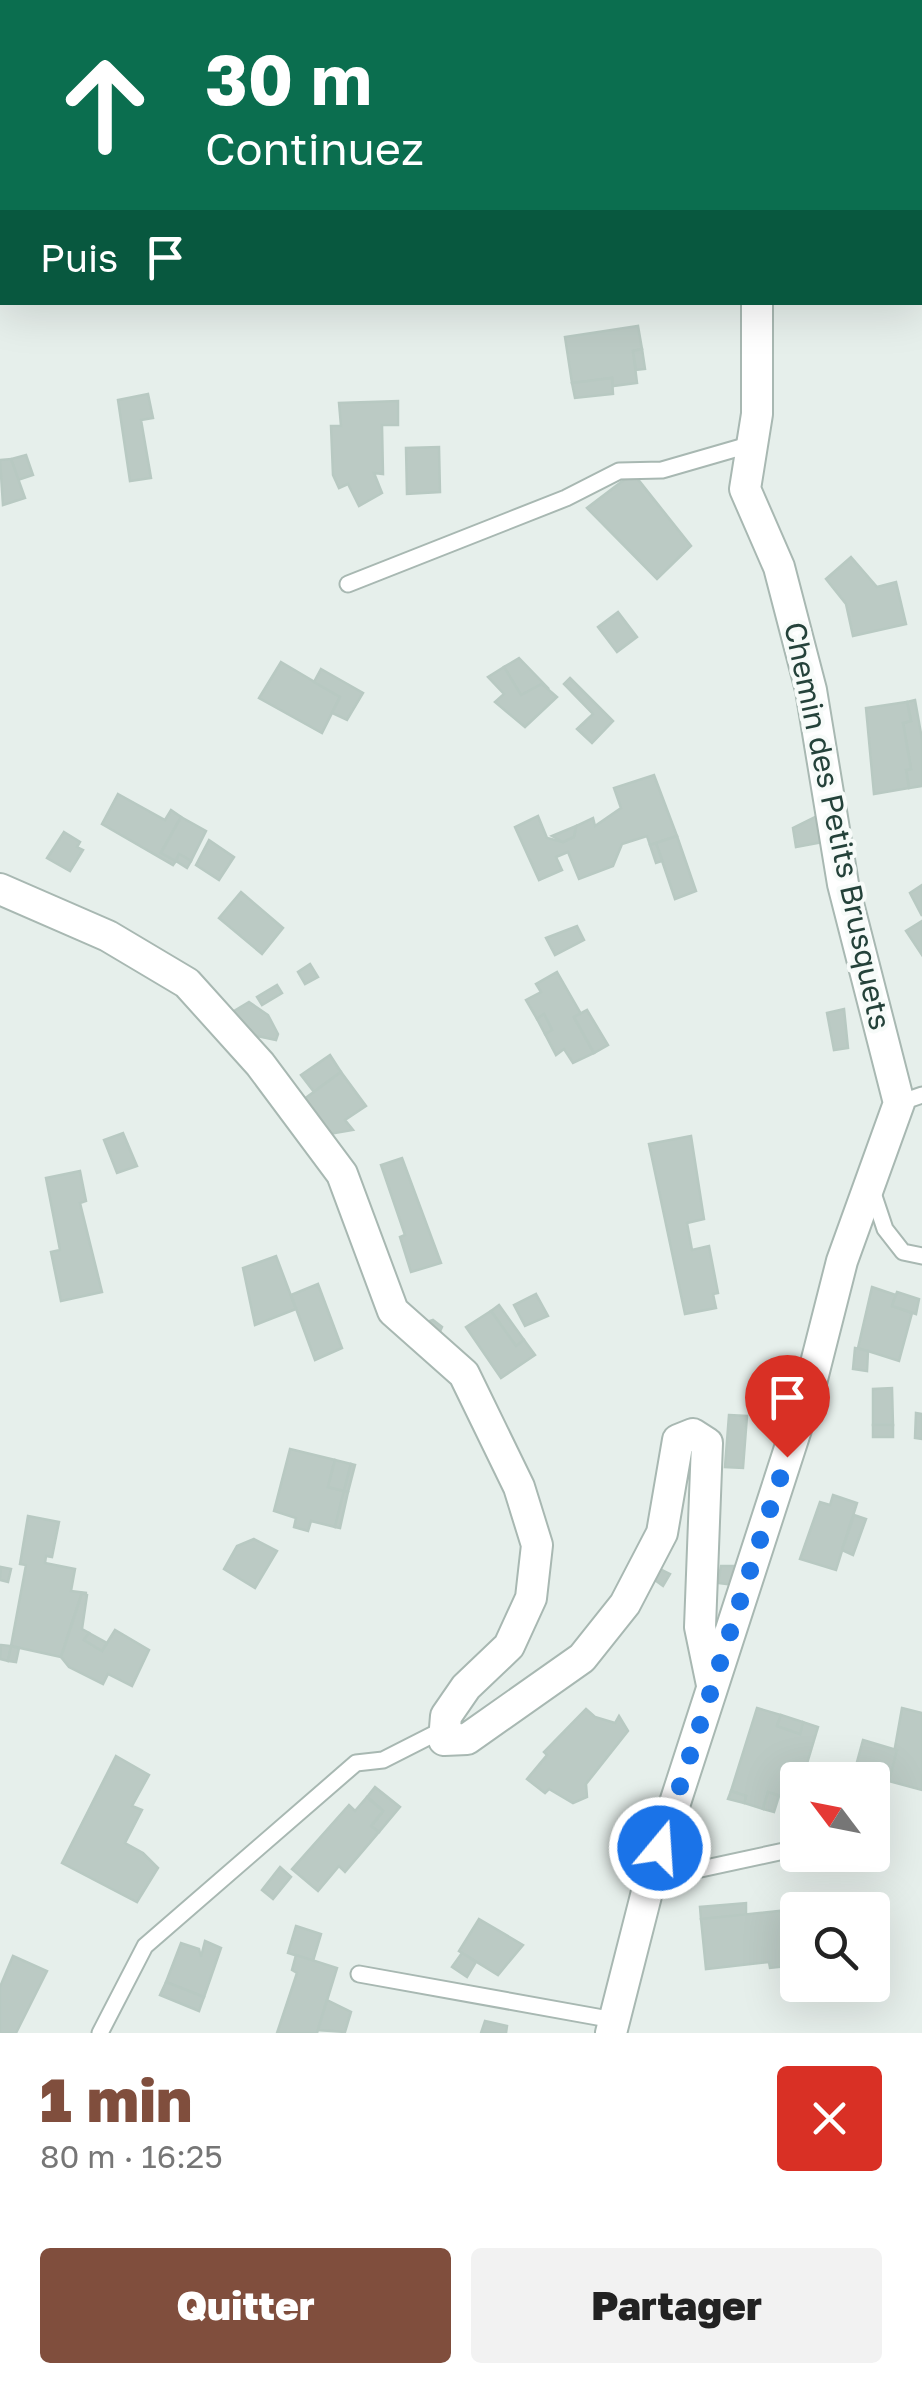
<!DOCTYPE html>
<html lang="fr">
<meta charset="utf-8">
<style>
:root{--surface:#fff;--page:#f2f2f2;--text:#222;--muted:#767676;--accent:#804e3d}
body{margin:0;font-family:"Golos Text",sans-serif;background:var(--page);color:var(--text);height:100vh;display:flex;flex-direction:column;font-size:38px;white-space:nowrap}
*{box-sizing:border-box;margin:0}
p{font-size:32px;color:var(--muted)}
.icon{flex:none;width:55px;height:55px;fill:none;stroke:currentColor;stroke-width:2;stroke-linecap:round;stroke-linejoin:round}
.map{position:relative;height:2033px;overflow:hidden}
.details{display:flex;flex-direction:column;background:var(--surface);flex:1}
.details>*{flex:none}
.hud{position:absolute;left:0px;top:0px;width:922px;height:305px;box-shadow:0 10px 40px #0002;background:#0b6e4f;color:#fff;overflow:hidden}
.needle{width:65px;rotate:302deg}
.tools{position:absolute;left:780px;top:1762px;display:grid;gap:20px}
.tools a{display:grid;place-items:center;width:110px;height:110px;border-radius:10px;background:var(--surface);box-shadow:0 10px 40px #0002;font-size:50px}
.pin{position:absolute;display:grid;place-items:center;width:85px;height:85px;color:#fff;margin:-102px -42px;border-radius:50% 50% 50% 0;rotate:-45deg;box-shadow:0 0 10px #0007}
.pin .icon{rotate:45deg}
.me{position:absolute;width:110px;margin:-55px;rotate:18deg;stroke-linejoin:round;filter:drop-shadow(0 0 8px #0008)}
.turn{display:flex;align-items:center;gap:35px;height:210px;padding:0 40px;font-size:45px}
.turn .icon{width:130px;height:130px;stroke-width:2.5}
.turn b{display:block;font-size:70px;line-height:85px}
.then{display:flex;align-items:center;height:95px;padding:0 40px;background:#0003;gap:20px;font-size:38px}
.round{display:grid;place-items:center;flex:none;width:105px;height:105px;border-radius:10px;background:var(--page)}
.head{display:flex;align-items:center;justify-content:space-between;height:170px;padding:0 40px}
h1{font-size:60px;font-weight:800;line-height:75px;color:var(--accent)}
.button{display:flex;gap:20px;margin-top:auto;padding:20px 40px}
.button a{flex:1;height:115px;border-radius:10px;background:var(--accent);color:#fff;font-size:40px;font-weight:800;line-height:115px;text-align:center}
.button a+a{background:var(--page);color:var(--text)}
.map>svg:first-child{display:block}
</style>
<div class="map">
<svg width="922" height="2033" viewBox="0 0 922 2033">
<rect width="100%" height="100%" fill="#e6efeb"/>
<g fill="#bbcac4" stroke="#b8c9c2" stroke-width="2.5">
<polygon points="325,0 376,0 377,2 326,2"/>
<polygon points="2,15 2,102 0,88"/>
<polygon points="638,326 642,349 633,351 637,383 613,386 612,378 572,383 565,337"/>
<polygon points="642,349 645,369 636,370 633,351"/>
<polygon points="612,378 613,394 575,398 572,383"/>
<polygon points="148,394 153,418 141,420 151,478 130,481 118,400"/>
<polygon points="398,401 398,425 382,425 383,474 374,473 382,493 359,506 348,484 339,488 333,475 331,426 341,426 339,403"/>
<polygon points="439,447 440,492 407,494 406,448"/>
<polygon points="26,455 33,475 18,480 11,459"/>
<polygon points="11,459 25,498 3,505 0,460"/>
<polygon points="633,473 691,546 657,579 587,508"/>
<polygon points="851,557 877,587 896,582 906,624 853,636 846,604 826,579"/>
<polygon points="618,612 637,637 617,652 598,627"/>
<polygon points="519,658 549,689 542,684 521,695 504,667"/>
<polygon points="281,662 340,697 322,733 259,698"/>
<polygon points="504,667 521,695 542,684 557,697 525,727 495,702 504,694 488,677"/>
<polygon points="321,669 363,693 347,720 332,713 340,697 314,682"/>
<polygon points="570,678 613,721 592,743 577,729 593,714 564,684"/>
<polygon points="915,700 922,739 922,786 909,788 906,770 911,769 903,723 911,721 907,702"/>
<polygon points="907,702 911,721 903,723 911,769 906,770 909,788 874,794 866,708"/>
<polygon points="654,775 677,836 650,845 647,836 622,844 613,866 579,879 568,852 556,857 562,870 539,880 515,827 538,816 547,838 563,842 574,837 576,826 593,818 595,826 621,808 614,788"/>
<polygon points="118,794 165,820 171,810 181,817 161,853 176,861 173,865 102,824"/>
<polygon points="817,816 823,842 796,847 793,828"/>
<polygon points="181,817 206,831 191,861 179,854 176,861 161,853"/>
<polygon points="576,826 574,837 563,842 552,836"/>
<polygon points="64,832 80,842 77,847 83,850 70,871 47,858"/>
<polygon points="677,836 696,891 675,899 656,843"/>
<polygon points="209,840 234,857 219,880 196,865"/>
<polygon points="656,843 662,861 656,863 650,845"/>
<polygon points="179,854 191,861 187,868 176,861"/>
<polygon points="922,885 922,916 910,893"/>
<polygon points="241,892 283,928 262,954 219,918"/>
<polygon points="922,921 922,955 906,931"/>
<polygon points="577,926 584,940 555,955 546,938"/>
<polygon points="310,964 318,977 305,984 298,972"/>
<polygon points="557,972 581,1014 574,1017 594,1053 573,1063 564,1049 556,1055 545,1034 552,1030 544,1014 537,1019 526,1000 541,992 536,984"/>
<polygon points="277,985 282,993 262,1005 257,997"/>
<polygon points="249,1002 268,1015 278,1034 276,1040 257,1036 249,1047 224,1017"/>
<polygon points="844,1009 848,1048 834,1050 827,1013"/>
<polygon points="587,1010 608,1045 594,1053 574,1017"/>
<polygon points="544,1014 552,1030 545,1034 537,1019"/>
<polygon points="330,1055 341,1072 314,1092 301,1075"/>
<polygon points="341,1072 366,1106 345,1120 353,1130 324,1135 300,1102"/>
<polygon points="123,1133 137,1166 117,1173 104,1140"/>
<polygon points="691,1136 704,1219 687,1223 692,1250 709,1246 718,1293 713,1294 716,1308 685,1314 649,1144"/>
<polygon points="402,1158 441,1263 411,1272 400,1237 405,1235 381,1165"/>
<polygon points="80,1171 86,1201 80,1203 102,1292 61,1301 51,1252 60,1250 46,1178"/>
<polygon points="276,1256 296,1309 255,1325 243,1268"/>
<polygon points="318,1284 342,1348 315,1360 291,1295"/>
<polygon points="872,1287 896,1295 892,1306 912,1313 899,1361 858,1348"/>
<polygon points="897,1292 919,1299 916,1314 892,1306"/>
<polygon points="536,1294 548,1316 525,1326 514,1305"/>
<polygon points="499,1305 524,1340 516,1346 491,1311"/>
<polygon points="491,1311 516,1346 524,1340 535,1355 501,1378 466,1327"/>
<polygon points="433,1320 442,1327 437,1338 427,1322"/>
<polygon points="855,1348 868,1351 867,1371 853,1369"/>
<polygon points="892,1388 893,1425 873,1425 873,1389"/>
<polygon points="916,1413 922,1414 922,1439 915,1438"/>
<polygon points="729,1415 747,1416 743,1468 725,1467"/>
<rect x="873" y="1425" width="20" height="12"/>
<polygon points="290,1449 335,1460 328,1487 344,1491 335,1527 311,1521 308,1531 294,1527 296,1518 274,1511"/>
<polygon points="335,1460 351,1464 344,1491 328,1487"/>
<polygon points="351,1464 355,1465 348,1492 344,1491"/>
<polygon points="344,1491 348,1492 340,1528 335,1527"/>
<polygon points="833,1495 857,1503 836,1570 800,1559 820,1502 830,1505"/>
<polygon points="854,1515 866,1519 853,1555 842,1550"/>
<polygon points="28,1516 59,1522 52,1557 46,1556 45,1563 75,1569 71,1591 87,1593 82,1593 61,1657 11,1646 26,1565 20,1564"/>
<polygon points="254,1539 277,1551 255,1588 224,1569 237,1546"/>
<polygon points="721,1566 738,1566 735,1585 718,1583"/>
<polygon points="1,1567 11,1569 8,1582 0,1580"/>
<polygon points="658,1568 670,1574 663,1586 652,1578"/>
<polygon points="82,1593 87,1595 82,1629 89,1633 84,1640 102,1651 115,1630 149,1650 132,1686 108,1674 103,1684 69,1667 61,1657"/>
<polygon points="89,1633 107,1643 102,1651 84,1640"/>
<polygon points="1,1645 11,1646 8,1661 0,1659"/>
<polygon points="11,1646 19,1648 16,1662 8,1661"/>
<polygon points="757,1708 781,1715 777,1726 800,1734 803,1722 818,1727 802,1780 798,1780 795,1800 768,1792 763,1809 744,1803 746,1796 731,1791"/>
<polygon points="902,1708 922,1713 922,1790 889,1781"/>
<polygon points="586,1709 595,1717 615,1723 619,1716 628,1731 586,1784 587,1797 573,1803 549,1789 545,1793 527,1779 547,1755 544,1752"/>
<polygon points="781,1715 803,1722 800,1734 777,1726"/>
<polygon points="863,1740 897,1750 889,1781 854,1773"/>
<polygon points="116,1756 149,1775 132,1806 142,1810 125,1843 143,1853 158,1868 137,1902 62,1863"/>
<polygon points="375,1787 400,1807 379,1832 371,1826 383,1811 367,1797"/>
<polygon points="731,1791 746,1796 744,1803 728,1799"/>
<polygon points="768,1792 779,1796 774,1812 763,1809"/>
<polygon points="367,1797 383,1811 371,1826 379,1832 345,1872 339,1866 318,1891 292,1869 349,1805 355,1811"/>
<polygon points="280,1867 291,1877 273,1899 262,1890"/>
<polygon points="746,1903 746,1915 701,1919 700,1907"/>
<polygon points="798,1909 798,1965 770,1968 769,1962 706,1969 701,1919"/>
<polygon points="479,1919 523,1945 498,1975 459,1951"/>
<polygon points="296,1926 321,1934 313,1961 288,1953"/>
<polygon points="205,1941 221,1948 204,1997 166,1982 181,1943 199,1949 201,1957"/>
<polygon points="462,1953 476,1962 467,1977 452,1967"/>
<polygon points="296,1955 337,1968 317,2033 277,2033 297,1973 292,1970"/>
<polygon points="13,1956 47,1971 16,2033 0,2033 0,1987"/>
<polygon points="166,1982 204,1997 199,2011 160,1995"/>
<polygon points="327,2000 351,2012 345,2032 318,2030"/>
<polygon points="485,2021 507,2026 506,2033 481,2033"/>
</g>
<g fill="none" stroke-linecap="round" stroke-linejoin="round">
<defs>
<g id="service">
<polyline points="348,584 566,498 619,471 662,470 752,444"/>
<polyline points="899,1103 922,1095"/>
<polyline points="871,1187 885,1229 903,1252 922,1256"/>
<polyline points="650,1880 798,1848"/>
<polyline points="359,1974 614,2020"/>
<polyline points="100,2033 145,1946 356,1763 383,1760 444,1729"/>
</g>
<g id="minor">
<polyline points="268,0 268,2"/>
<polyline points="452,0 452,2"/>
<polyline points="714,0 714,2"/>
<polyline points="920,25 922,25"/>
<polyline points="0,199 2,198"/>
<polyline points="0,889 108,936 187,983 260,1064 342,1174 393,1311 464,1374 519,1487 537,1545 531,1598 509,1646 466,1687 446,1716 444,1740 467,1739 582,1658 625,1604 662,1533 678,1440 693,1434 707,1443 700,1627 712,1685"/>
<polyline points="611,2033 650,1880 811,1383 842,1261 899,1103 843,884 811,690 779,567 745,489 757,414 757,302"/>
</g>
</defs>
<use href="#service" stroke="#a8b8b2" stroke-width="19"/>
<use href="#minor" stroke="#a8b8b2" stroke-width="34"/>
<use href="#service" stroke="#fff" stroke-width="15"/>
<use href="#minor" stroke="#fff" stroke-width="30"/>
</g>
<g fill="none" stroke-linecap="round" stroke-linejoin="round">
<polyline stroke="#1a73e8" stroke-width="18" stroke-dasharray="0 32.4" points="660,1848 787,1457"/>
</g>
<g text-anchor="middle" stroke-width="8" stroke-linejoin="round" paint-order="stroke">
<g font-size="30" fill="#24423a" stroke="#f7fbf9">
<text transform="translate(837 826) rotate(78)" y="10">Chemin des Petits Brusquets</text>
</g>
</g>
</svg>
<div class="tools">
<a><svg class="needle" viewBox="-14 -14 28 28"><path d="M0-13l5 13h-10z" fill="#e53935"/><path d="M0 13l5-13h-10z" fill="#767676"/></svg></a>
<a><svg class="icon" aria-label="search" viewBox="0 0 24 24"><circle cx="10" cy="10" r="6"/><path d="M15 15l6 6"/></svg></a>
</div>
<div class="pin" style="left:787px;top:1457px;background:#d93025"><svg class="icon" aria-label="arrive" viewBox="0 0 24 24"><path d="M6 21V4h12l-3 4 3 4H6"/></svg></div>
<svg class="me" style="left:660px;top:1848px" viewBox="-20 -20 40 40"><circle r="17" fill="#1a73e8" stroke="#fff" stroke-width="3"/><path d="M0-11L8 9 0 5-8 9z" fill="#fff"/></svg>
<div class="hud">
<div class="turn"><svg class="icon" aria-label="ahead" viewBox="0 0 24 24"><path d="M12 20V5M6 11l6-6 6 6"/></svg><div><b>30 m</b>Continuez</div></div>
<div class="then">Puis<svg class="icon" aria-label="arrive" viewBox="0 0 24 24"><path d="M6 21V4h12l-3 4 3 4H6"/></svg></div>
</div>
</div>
<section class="details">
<div class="head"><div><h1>1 min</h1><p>80 m · 16:25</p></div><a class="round" style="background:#d93025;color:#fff"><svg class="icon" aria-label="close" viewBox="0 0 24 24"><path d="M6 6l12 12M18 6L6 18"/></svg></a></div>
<div class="button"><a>Quitter</a><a>Partager</a></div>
</section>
